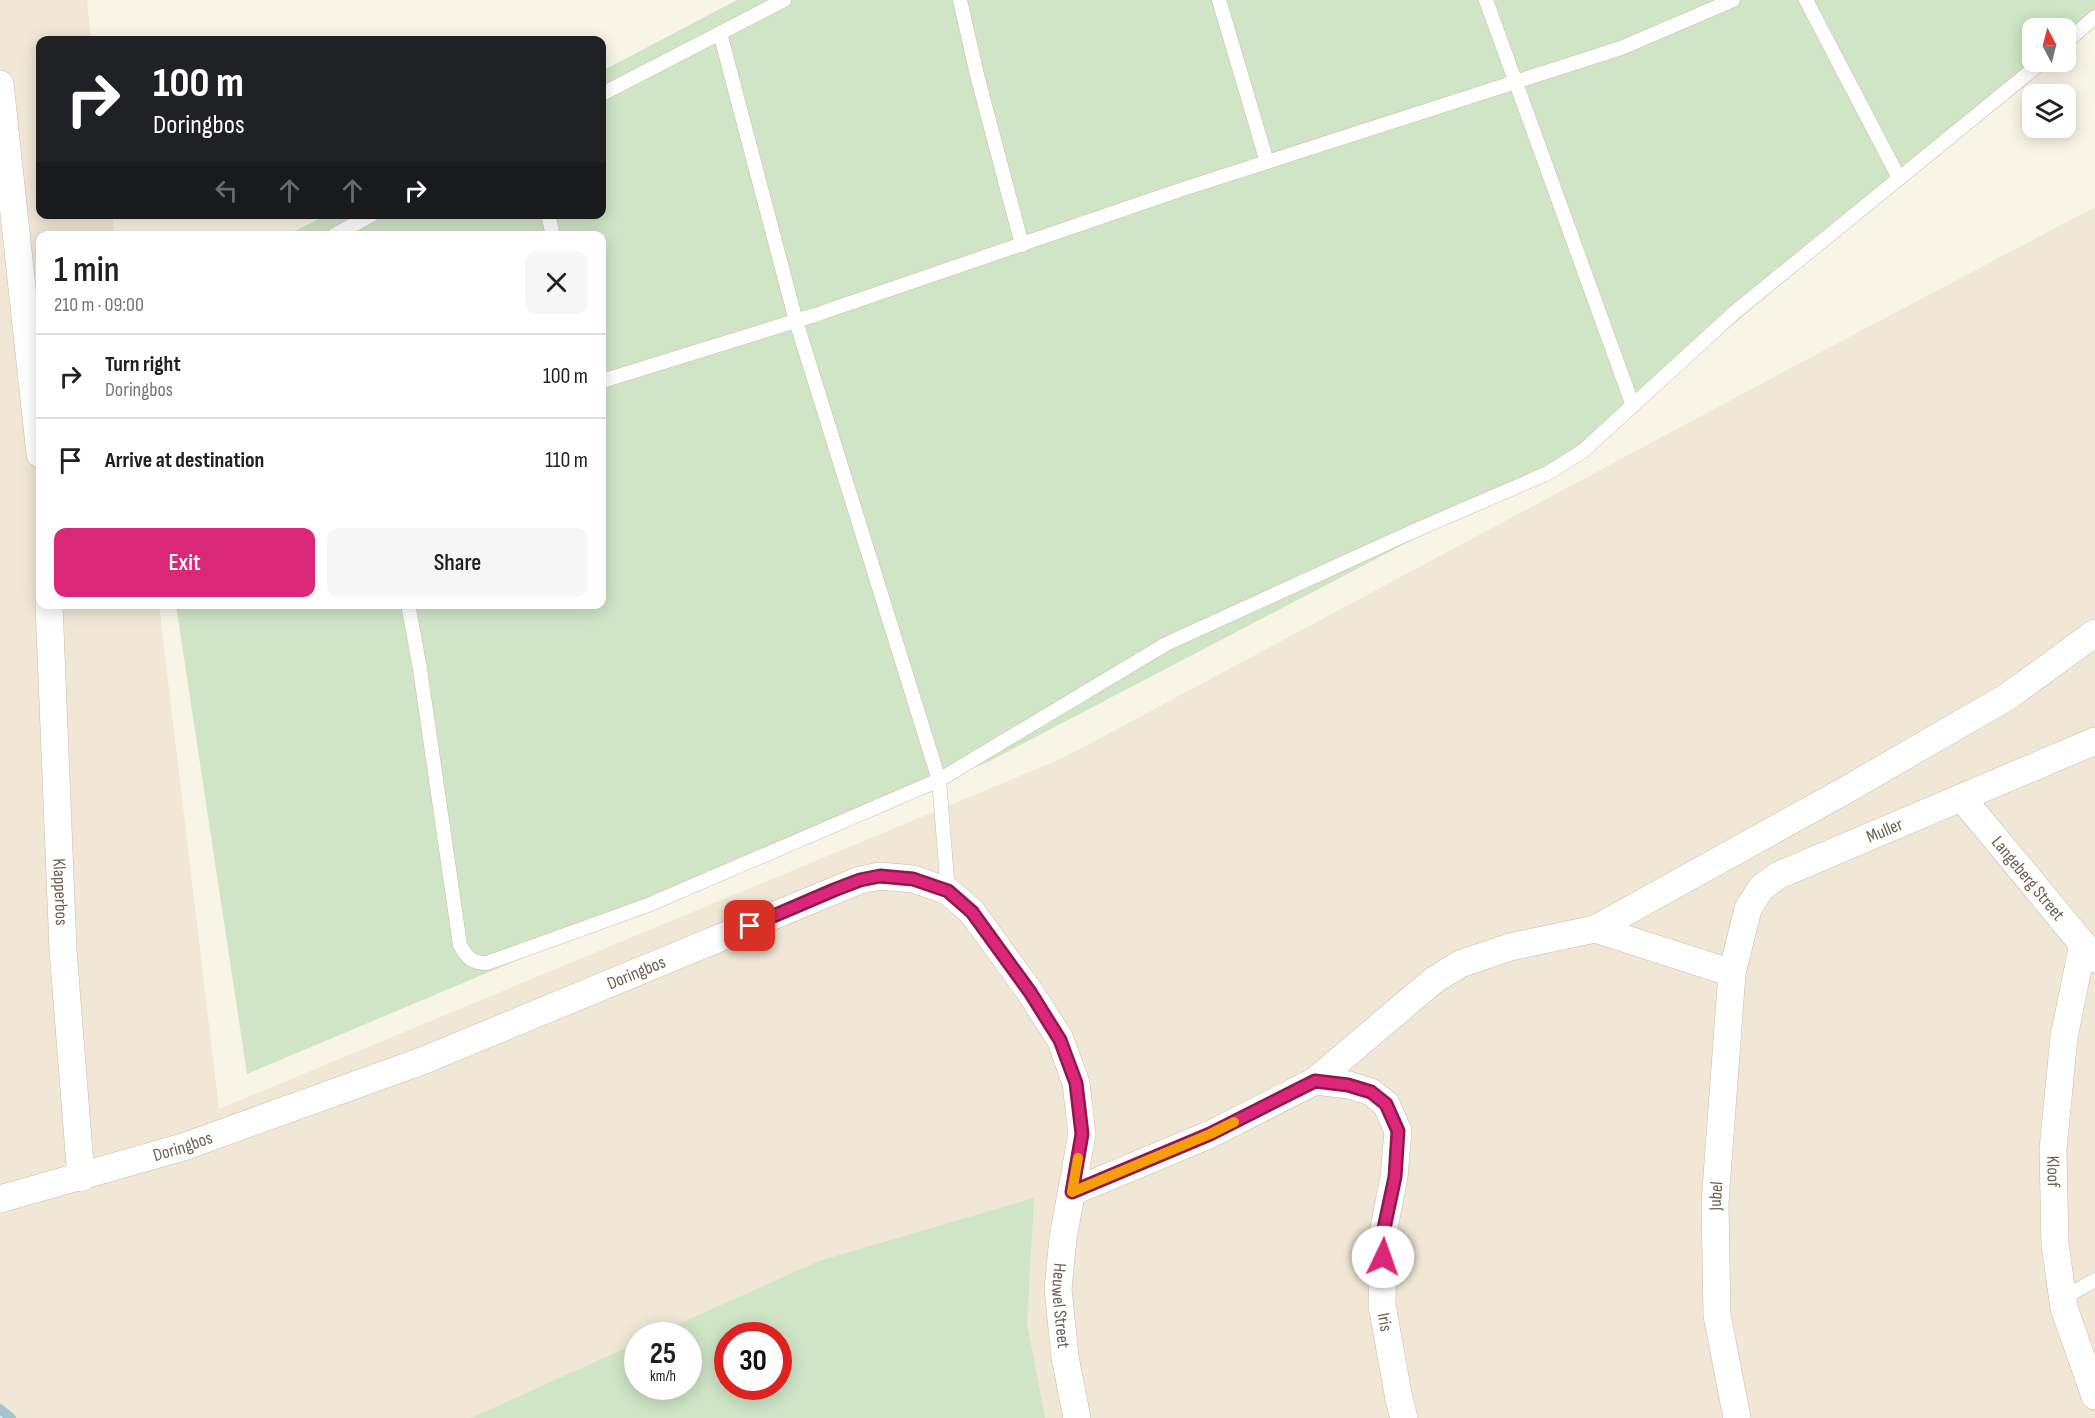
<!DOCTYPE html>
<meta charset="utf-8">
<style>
:root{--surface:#fff;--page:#f6f6f6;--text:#202124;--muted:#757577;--line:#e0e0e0;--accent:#db2777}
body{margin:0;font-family:"Sofia Sans Condensed",sans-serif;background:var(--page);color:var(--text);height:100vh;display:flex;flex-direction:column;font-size:22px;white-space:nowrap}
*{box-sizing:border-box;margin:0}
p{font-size:20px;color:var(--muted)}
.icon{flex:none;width:33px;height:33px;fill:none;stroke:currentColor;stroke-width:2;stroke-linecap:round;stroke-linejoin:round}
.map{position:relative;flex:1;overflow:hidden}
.details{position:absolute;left:36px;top:231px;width:570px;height:378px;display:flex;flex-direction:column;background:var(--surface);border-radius:12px;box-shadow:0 3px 15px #0003}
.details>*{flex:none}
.top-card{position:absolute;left:36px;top:36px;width:570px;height:183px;border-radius:12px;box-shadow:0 3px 15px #0003;background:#202124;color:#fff;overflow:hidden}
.needle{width:39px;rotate:353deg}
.tools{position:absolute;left:2022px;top:18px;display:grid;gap:12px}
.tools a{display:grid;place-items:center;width:54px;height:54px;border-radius:12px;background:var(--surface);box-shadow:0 3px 15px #0003;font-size:30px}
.speed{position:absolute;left:624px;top:1322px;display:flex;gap:12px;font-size:30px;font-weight:700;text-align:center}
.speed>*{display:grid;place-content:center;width:78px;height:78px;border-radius:50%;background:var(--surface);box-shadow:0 3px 15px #0003;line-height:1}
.speed small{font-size:15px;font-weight:400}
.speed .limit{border:9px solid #d22;background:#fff;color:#111}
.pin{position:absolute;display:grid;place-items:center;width:51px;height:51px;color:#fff;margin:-26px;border-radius:12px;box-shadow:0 3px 9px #0006}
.me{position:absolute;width:66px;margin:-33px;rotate:3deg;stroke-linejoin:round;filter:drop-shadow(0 0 4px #0008)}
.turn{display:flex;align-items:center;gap:21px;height:126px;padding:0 18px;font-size:27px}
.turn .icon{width:78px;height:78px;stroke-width:2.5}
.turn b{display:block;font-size:42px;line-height:51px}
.lanes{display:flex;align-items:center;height:57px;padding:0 18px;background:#0003;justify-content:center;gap:30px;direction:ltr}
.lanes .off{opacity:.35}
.round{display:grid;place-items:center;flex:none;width:63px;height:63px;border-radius:12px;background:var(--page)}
.overview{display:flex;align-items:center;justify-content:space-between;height:102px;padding:0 18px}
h1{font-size:36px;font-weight:600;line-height:45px}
.button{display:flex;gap:12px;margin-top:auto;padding:12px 18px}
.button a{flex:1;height:69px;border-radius:12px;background:var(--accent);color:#fff;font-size:24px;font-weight:600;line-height:69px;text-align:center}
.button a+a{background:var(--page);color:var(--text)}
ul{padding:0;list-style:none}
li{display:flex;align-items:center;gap:18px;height:84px;padding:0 18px;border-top:2px solid var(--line)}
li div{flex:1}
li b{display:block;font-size:22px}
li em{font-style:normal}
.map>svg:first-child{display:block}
</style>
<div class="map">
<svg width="2095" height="1418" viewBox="0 0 2095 1418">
<rect width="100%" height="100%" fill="#f9f5e6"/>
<path fill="#f0e7d6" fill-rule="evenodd" d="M0,0H87L91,40H40V214L112,215L115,235L40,236V604L159,605L219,1109L1063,758L1785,371L2095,207V1418H0ZM638,1335H688V1386H638ZM728,1335H778V1386H728Z"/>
<g fill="#cfe5c6" fill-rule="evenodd">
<polygon points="737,0 2095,0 2095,18 2066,43 2066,28 2032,28 2032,62 2044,62 1586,449 988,762 247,1074 176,605 602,604 602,236 287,235 327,215 602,214 602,71"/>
<path d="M1034,1198L1027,1323L1045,1418H471L637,1343L638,1386H688V1335H654L819,1261ZM728,1335H778V1386H728Z"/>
</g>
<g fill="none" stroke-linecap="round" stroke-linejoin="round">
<polyline stroke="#a5c4d1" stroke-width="10" points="0,1409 11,1418"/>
<defs>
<g id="service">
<polyline points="960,0 977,75 1022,245"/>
<polyline points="1219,0 1267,162"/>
<polyline points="1486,0 1633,406"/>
<polyline points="1806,0 1899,178"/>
<polyline points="720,33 796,321 939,780 948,891"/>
<polyline points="2066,42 2095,17"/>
<polyline points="602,94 784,0"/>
<polyline points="548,214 553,236"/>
<polyline points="333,236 373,214"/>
<polyline points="602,381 815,315 1183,189 1621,48 1733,0"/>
<path d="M408,604L420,669L460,945C467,958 472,963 487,963L648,905L939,780L1166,644L1407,534L1548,473L1583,451L1735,312L2042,62"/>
<polyline points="2063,1298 2095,1280"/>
</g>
<g id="minor">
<polyline points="0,84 40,454"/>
<path id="s1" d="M49,604L63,950L81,1178"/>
<path id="s2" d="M1962,798L2095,959"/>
<polyline points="1595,929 1846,790 2007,697 2095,633"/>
<path id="s3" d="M2083,944L2064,1037L2053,1149L2055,1244L2064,1308L2095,1396"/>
<polyline points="1315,1081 1434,980 1460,964 1510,947 1595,929 1732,973"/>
<path id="s4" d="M1072,1192L1211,1134L1315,1081L1349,1085L1371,1092L1386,1104L1398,1131L1394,1177L1383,1233L1382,1305L1399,1399L1404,1418"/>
<path id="s5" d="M0,1199L183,1147L422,1061L860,880L880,876L913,879L948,891L972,912L1030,992L1060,1039L1076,1083L1082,1134L1063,1238L1058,1289L1065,1357L1077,1418"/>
<path id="s6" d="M1737,1418L1717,1315L1715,1203L1732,973L1748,909L1761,888L1779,875L2095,741"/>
</g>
</defs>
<use href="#service" stroke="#cabdae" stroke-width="15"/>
<use href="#minor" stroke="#cabdae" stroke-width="28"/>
<use href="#service" stroke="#fff" stroke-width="14"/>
<use href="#minor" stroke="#fff" stroke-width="27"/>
</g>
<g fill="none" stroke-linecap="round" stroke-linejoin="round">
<defs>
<polyline id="route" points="750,926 834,890 860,880 880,876 913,879 948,891 972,912 1030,992 1060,1040 1076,1083 1082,1134 1072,1192 1210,1134 1315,1081 1348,1085 1371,1092 1386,1104 1398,1131 1395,1177 1383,1233 1383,1257"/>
</defs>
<use href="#route" stroke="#8e194d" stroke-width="15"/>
<use href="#route" stroke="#db2777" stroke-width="10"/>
<polyline stroke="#f59e0b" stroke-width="10" points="1078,1158 1072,1192 1210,1134 1234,1122"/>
</g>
<g text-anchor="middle" stroke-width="5" stroke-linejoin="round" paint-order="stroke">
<g font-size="18" fill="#705e4e" stroke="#fdf8ec">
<text dy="6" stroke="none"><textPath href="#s6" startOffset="675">Muller</textPath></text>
<text dy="6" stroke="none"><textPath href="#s2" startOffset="104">Langeberg Street</textPath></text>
<text dy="6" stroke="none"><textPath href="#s1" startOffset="288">Klapperbos</textPath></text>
<text dy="6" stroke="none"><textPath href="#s5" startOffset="676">Doringbos</textPath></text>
<text dy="6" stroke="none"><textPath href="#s5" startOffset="190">Doringbos</textPath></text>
<text dy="6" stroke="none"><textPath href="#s3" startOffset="230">Kloof</textPath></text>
<text dy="6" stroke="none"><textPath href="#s6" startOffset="224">Jubel</textPath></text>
<text dy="6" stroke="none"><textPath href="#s5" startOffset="1467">Heuwel Street</textPath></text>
<text dy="6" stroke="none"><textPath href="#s4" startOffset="566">Iris</textPath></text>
</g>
</g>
</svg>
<div class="tools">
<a><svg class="needle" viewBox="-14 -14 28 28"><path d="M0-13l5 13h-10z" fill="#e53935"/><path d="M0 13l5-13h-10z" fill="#757577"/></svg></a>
<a><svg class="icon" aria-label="layers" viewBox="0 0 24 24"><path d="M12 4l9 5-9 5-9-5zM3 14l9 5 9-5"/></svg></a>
</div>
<div class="speed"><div>25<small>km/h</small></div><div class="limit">30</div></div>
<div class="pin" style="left:750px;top:926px;background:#d93025"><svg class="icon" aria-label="arrive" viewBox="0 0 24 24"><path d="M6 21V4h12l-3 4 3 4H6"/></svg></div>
<svg class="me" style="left:1383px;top:1257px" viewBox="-20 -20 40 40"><circle r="19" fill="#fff"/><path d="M0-13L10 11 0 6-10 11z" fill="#db2777"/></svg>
<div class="top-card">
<div class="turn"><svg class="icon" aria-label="right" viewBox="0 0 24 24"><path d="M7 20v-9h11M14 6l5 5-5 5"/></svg><div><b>100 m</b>Doringbos</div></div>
<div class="lanes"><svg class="icon off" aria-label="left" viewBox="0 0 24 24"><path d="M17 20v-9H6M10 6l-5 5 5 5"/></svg><svg class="icon off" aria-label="ahead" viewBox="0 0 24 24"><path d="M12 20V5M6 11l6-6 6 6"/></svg><svg class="icon off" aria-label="ahead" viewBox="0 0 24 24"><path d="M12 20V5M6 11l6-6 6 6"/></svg><svg class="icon" aria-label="right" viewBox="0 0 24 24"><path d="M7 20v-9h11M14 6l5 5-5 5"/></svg></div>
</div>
<section class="details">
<div class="overview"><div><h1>1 min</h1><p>210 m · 09:00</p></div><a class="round"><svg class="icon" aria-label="close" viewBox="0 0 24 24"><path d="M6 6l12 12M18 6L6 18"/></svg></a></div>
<ul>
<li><svg class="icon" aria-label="right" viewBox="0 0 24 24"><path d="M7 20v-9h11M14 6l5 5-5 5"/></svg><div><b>Turn right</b><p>Doringbos</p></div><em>100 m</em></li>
<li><svg class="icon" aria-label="arrive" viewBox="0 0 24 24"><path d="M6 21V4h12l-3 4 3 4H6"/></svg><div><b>Arrive at destination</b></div><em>110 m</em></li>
</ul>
<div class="button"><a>Exit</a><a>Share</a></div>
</section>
</div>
